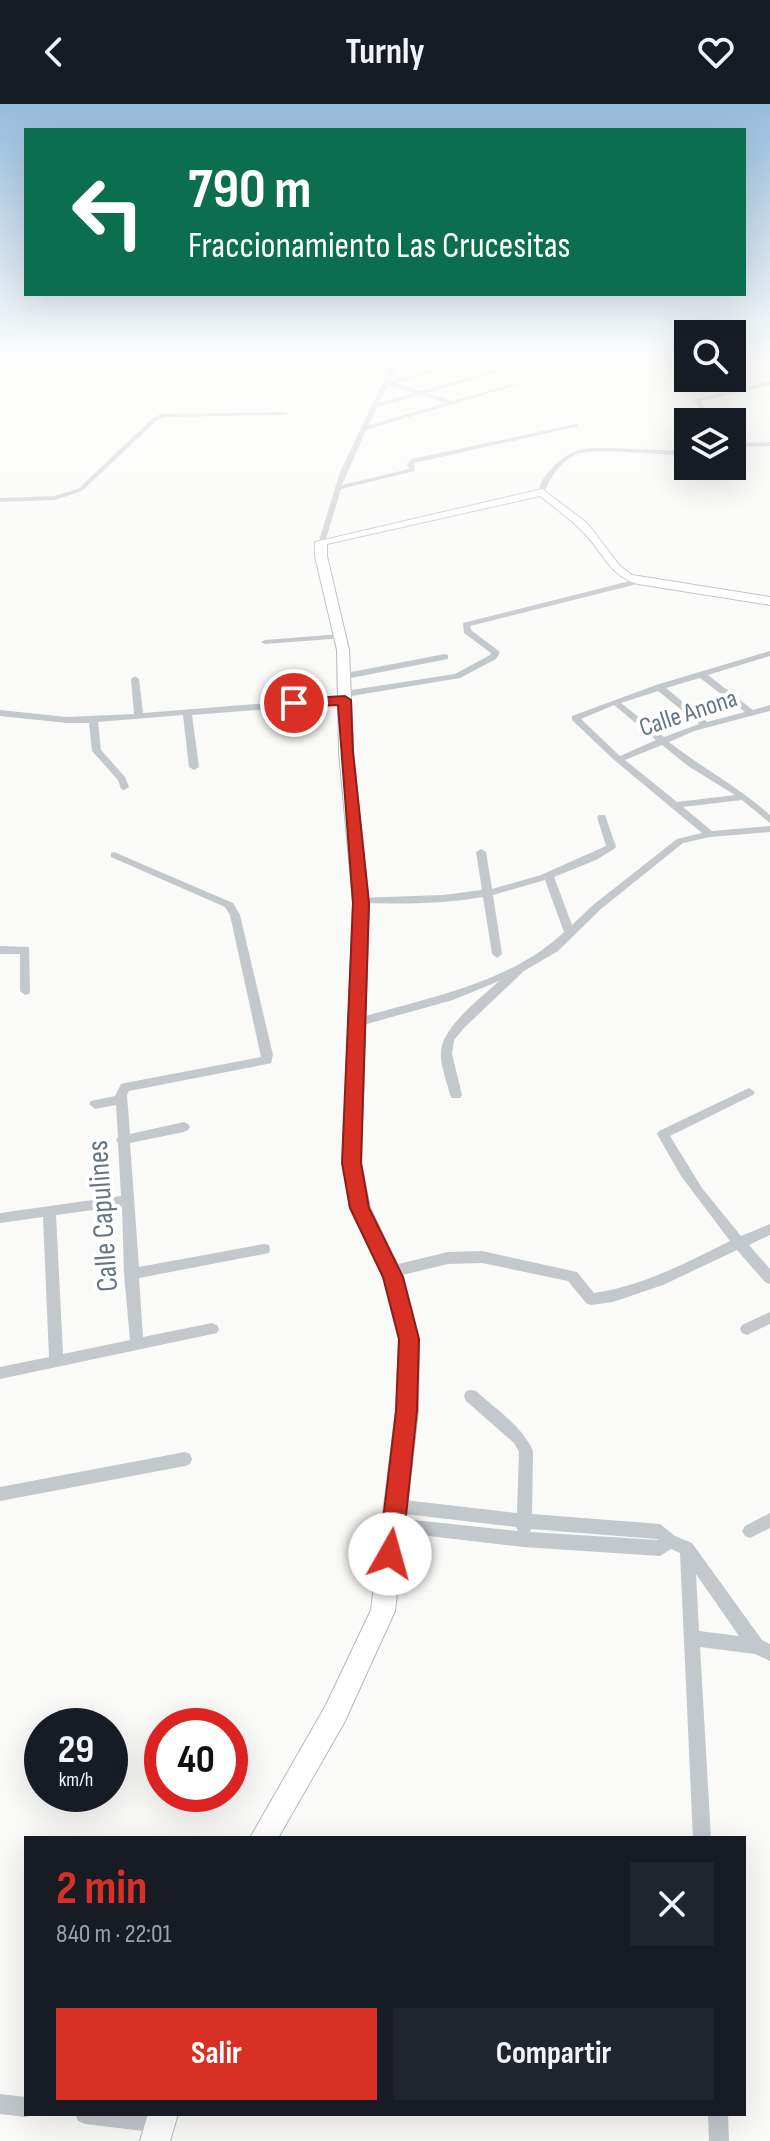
<!DOCTYPE html>
<html lang="es">
<meta charset="utf-8">
<style>
:root{--surface:#171b24;--page:#20242c;--text:#f1f3f6;--muted:#9ea1a6;--accent:#d93025}
body{margin:0;font-family:"Sofia Sans Condensed",sans-serif;background:var(--page);color:var(--text);height:100vh;display:flex;flex-direction:column;font-size:30px;white-space:nowrap}
*{box-sizing:border-box;margin:0}
p{font-size:26px;color:var(--muted)}
.icon{flex:none;width:44px;height:44px;fill:none;stroke:currentColor;stroke-width:2;stroke-linecap:round;stroke-linejoin:round}
.map{position:relative;flex:1;overflow:hidden}
.sheet{position:absolute;left:24px;top:1732px;width:722px;height:280px;display:flex;flex-direction:column;background:var(--surface);border-radius:0px;box-shadow:0 8px 32px #0002}
.sheet>*{flex:none}
.top-card{position:absolute;left:24px;top:24px;width:722px;height:168px;border-radius:0px;box-shadow:0 8px 32px #0002;background:#0b6e4f;color:#fff;overflow:hidden}
.controls{position:absolute;left:674px;top:216px;display:grid;gap:16px}
.controls a{display:grid;place-items:center;width:72px;height:72px;border-radius:0px;background:var(--surface);box-shadow:0 8px 32px #0002;font-size:40px}
.speed{position:absolute;left:24px;top:1604px;display:flex;gap:16px;font-size:40px;font-weight:700;text-align:center}
.speed>*{display:grid;place-content:center;width:104px;height:104px;border-radius:50%;background:var(--surface);box-shadow:0 8px 32px #0002;line-height:1}
.speed small{font-size:20px;font-weight:400}
.speed .limit{border:12px solid #d22;background:#fff;color:#111}
.pin{position:absolute;display:grid;place-items:center;width:68px;height:68px;color:#fff;margin:-34px;border:4px solid #fff;border-radius:50%;box-shadow:0 2px 8px #0007}
.me{position:absolute;width:88px;margin:-44px;rotate:7deg;stroke-linejoin:round;filter:drop-shadow(0 0 6px #0008)}
.turn{display:flex;align-items:center;gap:28px;height:168px;padding:0 32px;font-size:36px}
.turn .icon{width:104px;height:104px;stroke-width:2.5}
.turn b{display:block;font-size:56px;line-height:68px}
.round{display:grid;place-items:center;flex:none;width:84px;height:84px;border-radius:0px;background:var(--page)}
.head{display:flex;align-items:center;justify-content:space-between;height:136px;padding:0 32px}
h1{font-size:48px;font-weight:700;line-height:60px;color:var(--accent)}
.action{display:flex;gap:16px;margin-top:auto;padding:16px 32px}
.action a{flex:1;height:92px;border-radius:0px;background:var(--accent);color:#fff;font-size:32px;font-weight:700;line-height:92px;text-align:center}
.action a+a{background:var(--page);color:var(--text)}
header{display:flex;justify-content:space-between;align-items:center;height:104px;padding:0 32px;background:var(--surface);font-size:36px;font-weight:700}
.map>svg:first-child{display:block}
</style>
<header><svg class="icon" aria-label="back" viewBox="0 0 24 24"><path d="M15 5l-7 7 7 7"/></svg>Turnly<svg class="icon" aria-label="heart" viewBox="0 0 24 24"><path d="M12 20l-8-8c-3-5 5-10 8-4 3-6 11-1 8 4z"/></svg></header>
<div class="map">
<svg width="770" height="2037" viewBox="0 0 770 2037">
<rect width="100%" height="100%" fill="#fafaf8"/>
<g fill="none" stroke-linecap="round" stroke-linejoin="round">
<defs>
<g id="secondary">
<path d="M542,385L587,419L620,462L632,471L770,493V501L638,480C609,472 604,449 584,429C571,415 555,404 540,392L327,440V452L349,546L353,648L369,799L361,1059L370,1104L403,1173L419,1235L418,1307L395,1507L344,1619L278,1734H250L326,1601L371,1506L396,1307L399,1235L383,1173L350,1104L343,1059L353,799L339,648L337,546L315,452V438Z"/>
<polygon points="148,2010 178,2010 170,2037 140,2037"/>
</g>
</defs>
<use href="#secondary" stroke="#b3babf" stroke-width="2"/>
<g fill="#c3c8cc" fill-rule="evenodd">
<path d="M393,257H399L390,277L436,265V267L395,279L421,287L494,266L499,267L427,289L453,297L515,279L520,280L366,326L342,381L409,365L407,360L412,355L576,320L579,322L414,359L415,367L341,385L325,438L318,440L340,368ZM388,281L414,289L379,299ZM420,291L446,299L369,321L377,303Z"/>
<polygon points="770,277 770,281 701,297 714,318 708,318 694,296"/>
<polygon points="285,308 288,310 287,311 164,313 157,316 82,387 55,396 0,398 0,394 54,392 78,385 153,314 161,310"/>
<polygon points="770,338 770,342 732,343 732,339"/>
<path d="M608,344L688,347V351C662,352 594,342 575,351C560,358 549,375 544,389L538,388C541,376 547,369 555,361C573,344 584,344 608,344Z"/>
<polygon points="638,475 642,477 641,479 470,522 471,526 500,548 496,555 460,574 345,593 341,590 345,587 455,570 490,551 491,549 464,529 463,519"/>
<polygon points="341,530 344,530 344,534 265,540 261,538 265,536"/>
<path d="M770,547V552L708,571L753,606L770,601V607L694,627L669,638C702,664 739,683 770,711V719L742,696L683,703L712,727L770,722V728L710,733L683,739L601,805L558,847L524,867L464,924L454,936L452,950L462,991L460,994H452L450,991C447,978 440,961 441,948C442,923 481,894 499,877L453,896L356,923L352,922L350,919L352,916C422,895 510,880 564,828L545,776L493,791L502,850L497,854L492,850L483,793C443,800 402,800 361,799L357,798L356,796L357,794L443,791L482,786L476,748L481,745L486,748L492,785L541,771L606,742L597,713L599,711H605L616,743L614,745L596,756L554,773L572,821L593,801L677,735L702,729L613,655L572,616V612L656,581ZM700,574L745,608L707,618L666,584ZM658,587L699,620L664,633L621,599ZM614,601L656,636L620,652L581,615ZM662,641L688,662L735,691L677,698L625,656Z"/>
<polygon points="445,550 448,551 448,555 346,575 342,572 346,569"/>
<polygon points="135,572 139,575 143,609 345,593 349,596 345,599 192,611 199,663 194,666 189,663 183,611 98,618 101,646 125,673 129,683 124,686 121,685 118,676 92,647 89,619 67,619 0,612 0,606 67,613 134,610 131,575"/>
<path d="M114,748L233,799L240,811L273,951L271,959L267,960L129,987L127,991L130,1030L184,1018L188,1020L190,1023L188,1026L184,1028L130,1039L139,1163L264,1140L269,1141L270,1145L269,1149L264,1150L139,1174L143,1233L212,1219L217,1221L219,1225L217,1229L0,1275V1263L49,1253L43,1113L0,1119V1109L121,1092L118,1039L116,1036L118,1033L116,1001L95,1005L89,1000L91,997L115,992L121,980L125,979L261,953L230,811L225,803L111,753V749ZM122,1102L124,1170L130,1236L63,1250L56,1111Z"/>
<polygon points="0,842 29,843 30,887 29,890 25,891 20,887 20,850 0,850"/>
<path d="M749,984L755,988L753,991L670,1032L702,1084L741,1132L770,1120V1131L749,1141L770,1165V1180L765,1178L737,1146L663,1181L613,1198L591,1201L586,1199L568,1177L482,1159L448,1160L390,1174L385,1172L383,1168L385,1164L390,1162L448,1148L482,1147L577,1168L594,1189C643,1182 686,1159 730,1137L681,1072L657,1030L659,1027Z"/>
<polygon points="770,1208 770,1220 747,1231 742,1229 740,1225 742,1221"/>
<path d="M471,1286L476,1287C497,1306 522,1322 533,1347L532,1410L660,1420L675,1432L692,1439L762,1536L770,1540V1557L755,1550L700,1543L711,1734H693L680,1449L671,1445L660,1452L523,1443L394,1428L389,1426L386,1421L389,1416L394,1414L518,1427L516,1423L396,1409L391,1407L388,1402L391,1397L396,1395L517,1409L519,1348L514,1339L466,1297L464,1292L466,1287ZM531,1425L657,1435L658,1436L530,1428ZM696,1470L739,1532L699,1527Z"/>
<polygon points="185,1348 190,1350 192,1355 190,1360 185,1362 0,1397 0,1383"/>
<polygon points="770,1409 770,1424 750,1434 745,1432 742,1427 745,1422"/>
<polygon points="0,1990 26,1993 26,2010 33,2010 26,2013 0,2010"/>
<polygon points="75,2010 162,2010 167,2012 170,2019 167,2026 160,2029 85,2020 78,2017"/>
<polygon points="708,2010 728,2010 729,2037 709,2037"/>
</g>
<use href="#secondary" fill="#fff" fill-rule="evenodd"/>
</g>
<linearGradient id="sky" x2="0" y2="1"><stop stop-color="#96bcdc"/><stop offset="0.47" stop-color="#fdfdfc"/><stop offset="1" stop-color="#fdfdfc" stop-opacity="0"/></linearGradient>
<rect width="770" height="542" fill="url(#sky)"/>
<polygon fill="#d93025" stroke="#8d1f18" stroke-width="2" points="345,592 351,596 353,648 369,799 361,1059 369,1104 403,1173 419,1235 417,1307 402,1450 399,1458 390,1461 382,1458 379,1450 396,1307 399,1235 383,1173 350,1104 342,1059 353,799 338,601 294,603 287,599 294,595"/>
<g text-anchor="middle" stroke-width="8" stroke-linejoin="round" paint-order="stroke">
<g font-size="26" fill="#657683" stroke="#fff">
<text transform="translate(688 608) rotate(-18)" y="9">Calle Anona</text>
</g>
<g font-size="30" fill="#657683" stroke="#fff">
<text transform="translate(102 1112) rotate(-94)" y="10">Calle Capulines</text>
</g>
</g>
</svg>
<div class="controls">
<a><svg class="icon" aria-label="search" viewBox="0 0 24 24"><circle cx="10" cy="10" r="6"/><path d="M15 15l6 6"/></svg></a>
<a><svg class="icon" aria-label="layers" viewBox="0 0 24 24"><path d="M12 4l9 5-9 5-9-5zM3 14l9 5 9-5"/></svg></a>
</div>
<div class="speed"><div>29<small>km/h</small></div><div class="limit">40</div></div>
<div class="pin" style="left:294px;top:599px;background:#d93025"><svg class="icon" aria-label="arrive" viewBox="0 0 24 24"><path d="M6 21V4h12l-3 4 3 4H6"/></svg></div>
<svg class="me" style="left:390px;top:1450px" viewBox="-20 -20 40 40"><circle r="19" fill="#fff"/><path d="M0-13L10 11 0 6-10 11z" fill="#d93025"/></svg>
<div class="top-card">
<div class="turn"><svg class="icon" aria-label="left" viewBox="0 0 24 24"><path d="M17 20v-9H6M10 6l-5 5 5 5"/></svg><div><b>790 m</b>Fraccionamiento Las Crucesitas</div></div>
</div>
<section class="sheet">
<div class="head"><div><h1>2 min</h1><p>840 m · 22:01</p></div><a class="round"><svg class="icon" aria-label="close" viewBox="0 0 24 24"><path d="M6 6l12 12M18 6L6 18"/></svg></a></div>
<div class="action"><a>Salir</a><a>Compartir</a></div>
</section>
</div>
